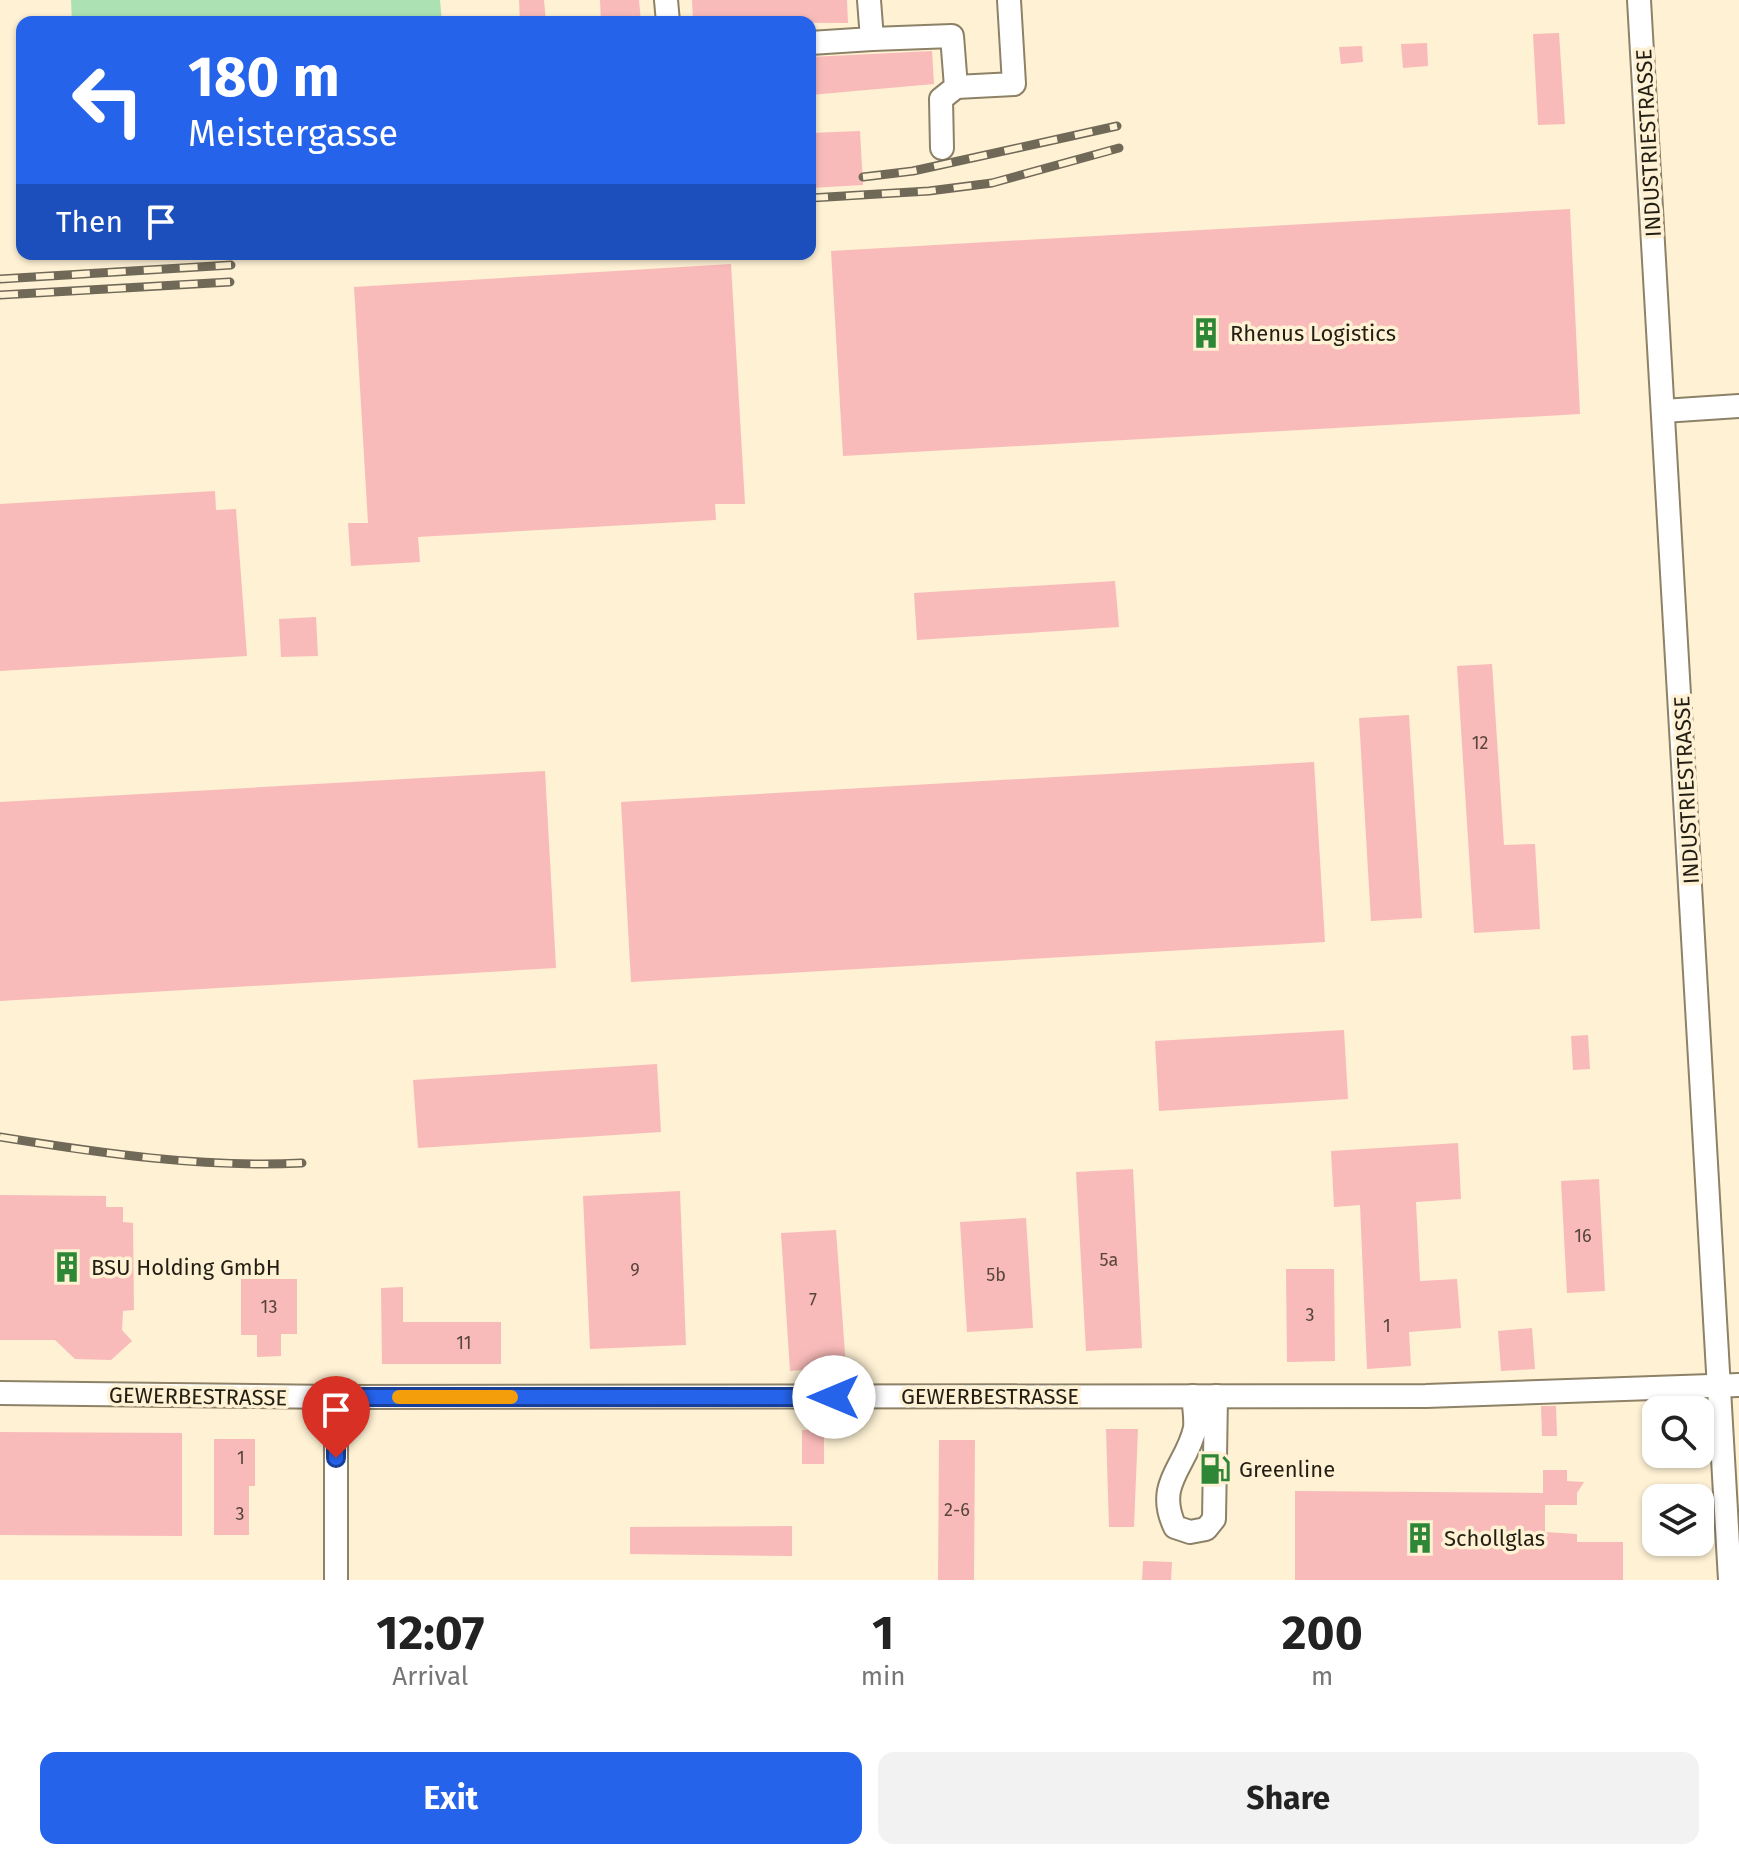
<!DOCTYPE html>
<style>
:root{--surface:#fff;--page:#f2f2f2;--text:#222;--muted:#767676;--accent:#2563eb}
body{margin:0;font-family:"Fira Sans",sans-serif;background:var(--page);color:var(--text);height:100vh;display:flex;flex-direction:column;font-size:30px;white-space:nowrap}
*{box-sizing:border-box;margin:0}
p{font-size:26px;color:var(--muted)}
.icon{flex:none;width:44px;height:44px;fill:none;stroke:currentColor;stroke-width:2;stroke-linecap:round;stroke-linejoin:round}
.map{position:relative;height:1580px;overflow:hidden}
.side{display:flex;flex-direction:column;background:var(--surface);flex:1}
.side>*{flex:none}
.guide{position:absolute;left:16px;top:16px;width:800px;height:244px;border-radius:16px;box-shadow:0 2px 6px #0004;background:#2563eb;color:#fff;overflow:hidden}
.tools{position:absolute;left:1642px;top:1396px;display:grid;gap:16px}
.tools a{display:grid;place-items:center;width:72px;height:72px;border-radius:16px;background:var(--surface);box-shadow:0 2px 6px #0004;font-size:40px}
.pin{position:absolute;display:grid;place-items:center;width:68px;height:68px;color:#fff;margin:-82px -34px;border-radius:50% 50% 50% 0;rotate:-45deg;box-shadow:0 0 8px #0007}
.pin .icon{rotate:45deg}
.me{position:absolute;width:88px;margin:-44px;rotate:270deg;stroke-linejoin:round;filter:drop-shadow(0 0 6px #0008)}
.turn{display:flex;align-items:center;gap:28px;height:168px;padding:0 40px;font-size:36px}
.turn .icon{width:104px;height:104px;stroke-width:2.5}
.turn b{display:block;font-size:56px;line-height:68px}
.then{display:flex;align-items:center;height:76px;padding:0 40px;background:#0003;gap:16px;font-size:30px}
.eta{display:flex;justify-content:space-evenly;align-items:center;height:136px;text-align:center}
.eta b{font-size:48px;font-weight:700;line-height:56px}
.button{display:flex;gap:16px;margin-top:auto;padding:16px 40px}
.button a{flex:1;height:92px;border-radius:16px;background:var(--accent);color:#fff;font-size:32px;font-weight:700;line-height:92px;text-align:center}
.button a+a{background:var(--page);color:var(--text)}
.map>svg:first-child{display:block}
</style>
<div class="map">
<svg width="1739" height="1580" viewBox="0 0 1739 1580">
<rect width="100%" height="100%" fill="#fef1d4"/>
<polygon fill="#ace1b4" points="71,0 440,0 442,22 72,22"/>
<g fill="#f9bbb9">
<polygon points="519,0 544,0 546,22 520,22"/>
<polygon points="600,0 639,0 641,22 601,22"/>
<polygon points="692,0 847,0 848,23 693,22"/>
<polygon points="1559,33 1565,124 1538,125 1533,34"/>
<polygon points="1427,43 1428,66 1403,68 1401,44"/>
<polygon points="1362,46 1363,62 1341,64 1339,47"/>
<polygon points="932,51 934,84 810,95 810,57"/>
<polygon points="860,131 863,185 810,188 810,133"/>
<polygon points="1570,209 1580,414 843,456 831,251"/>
<polygon points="731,264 745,504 715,504 716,520 418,537 420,562 351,566 348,523 368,523 354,287"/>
<polygon points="215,491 216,510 236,509 247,656 0,671 0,504"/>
<polygon points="1115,581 1119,627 917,640 914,593"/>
<polygon points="316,617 318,656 281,657 279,619"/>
<polygon points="1492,664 1504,845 1535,844 1540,929 1474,933 1457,666"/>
<polygon points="1409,715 1422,918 1371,921 1359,718"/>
<polygon points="1314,762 1325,942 631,982 621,802"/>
<polygon points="545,771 556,968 0,1001 0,802"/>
<polygon points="1344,1030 1348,1099 1159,1111 1155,1041"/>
<polygon points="1588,1035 1590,1069 1573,1070 1571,1036"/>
<polygon points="657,1064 661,1132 418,1148 413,1080"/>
<polygon points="1458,1143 1461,1199 1416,1202 1420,1281 1457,1279 1461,1328 1409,1332 1411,1366 1367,1369 1360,1205 1334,1207 1331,1151"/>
<polygon points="1133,1169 1142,1348 1086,1351 1076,1172"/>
<polygon points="1599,1179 1605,1291 1567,1293 1561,1181"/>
<polygon points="680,1191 686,1345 590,1349 583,1196"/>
<polygon points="0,1195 106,1196 106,1207 123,1207 123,1222 133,1223 134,1310 123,1311 122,1330 132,1341 111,1360 75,1359 55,1340 0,1340"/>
<polygon points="1026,1218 1033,1328 967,1332 960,1222"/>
<polygon points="836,1230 846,1367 790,1371 781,1233"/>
<polygon points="1286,1269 1334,1269 1335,1361 1287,1362"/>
<polygon points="241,1279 297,1279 297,1334 281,1334 281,1356 257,1357 257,1335 241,1335"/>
<polygon points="403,1287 403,1322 501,1322 501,1364 382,1364 381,1288"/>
<polygon points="1532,1328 1535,1369 1501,1371 1498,1331"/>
<polygon points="1541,1406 1556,1406 1557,1436 1542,1436"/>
<polygon points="1106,1429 1138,1429 1134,1527 1109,1527"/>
<rect x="802" y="1430" width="22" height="34"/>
<polygon points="0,1432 182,1433 182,1536 0,1535"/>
<polygon points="214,1439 255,1439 255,1486 249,1486 249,1535 214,1535"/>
<polygon points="939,1440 975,1440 974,1580 938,1580"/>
<polygon points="1543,1470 1567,1470 1567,1481 1584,1482 1577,1493 1577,1505 1545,1505 1545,1532 1577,1534 1577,1542 1623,1542 1623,1580 1295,1580 1295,1491 1543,1493"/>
<polygon points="792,1526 792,1556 630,1554 630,1527"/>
<polygon points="1143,1561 1172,1562 1171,1580 1142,1580"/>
</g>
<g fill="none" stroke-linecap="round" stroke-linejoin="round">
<defs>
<g id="minor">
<polyline points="666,0 668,22"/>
<polyline points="1639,0 1730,1580"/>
<polyline points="872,39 952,36 956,87 941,99 942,148"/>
<polyline points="810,43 872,39 869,0"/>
<polyline points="956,87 1014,84 1009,0"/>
<polyline points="1663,411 1739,406"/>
<polyline points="0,1393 336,1397 1426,1396 1739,1385"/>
<path d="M1193,1396C1194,1406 1196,1418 1195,1428C1187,1466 1154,1483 1175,1527L1190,1532L1206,1529L1214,1519L1216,1396"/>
<polyline points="336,1397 336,1580"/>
</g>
</defs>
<use href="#minor" stroke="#8d8167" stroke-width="26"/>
<use href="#minor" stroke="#fff" stroke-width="22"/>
<defs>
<g id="rail">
<polyline points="863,177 913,171 1117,126"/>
<polyline points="810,198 929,191 992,183 1119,148"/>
<polyline points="0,279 231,265"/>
<polyline points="0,295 230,282"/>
<path d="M0,1137C99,1153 202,1168 302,1163"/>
</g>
</defs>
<use href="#rail" stroke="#716958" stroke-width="9"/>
<use href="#rail" stroke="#fef1d4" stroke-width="6" stroke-dasharray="18" stroke-linecap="butt"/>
</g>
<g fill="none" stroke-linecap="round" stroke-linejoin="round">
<defs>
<polyline id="route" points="336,1458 336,1397 834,1397"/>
</defs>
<use href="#route" stroke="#184099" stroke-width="20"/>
<use href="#route" stroke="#2563eb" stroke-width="14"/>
<polyline stroke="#f59e0b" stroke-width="14" points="399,1397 511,1397"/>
</g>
<defs>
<symbol id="building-bare" viewBox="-9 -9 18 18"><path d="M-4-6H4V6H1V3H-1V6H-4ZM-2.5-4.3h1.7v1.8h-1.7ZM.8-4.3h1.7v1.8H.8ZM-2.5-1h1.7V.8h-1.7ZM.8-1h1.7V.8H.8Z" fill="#2d8737" stroke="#fef1d4" stroke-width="2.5" paint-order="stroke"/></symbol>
<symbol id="fuel-bare" viewBox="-9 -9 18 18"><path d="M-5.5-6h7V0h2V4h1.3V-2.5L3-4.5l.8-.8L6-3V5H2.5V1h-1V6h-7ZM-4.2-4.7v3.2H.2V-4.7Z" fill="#2d8737" stroke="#fef1d4" stroke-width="2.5" paint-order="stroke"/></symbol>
</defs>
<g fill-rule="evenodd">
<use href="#building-bare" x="1184" y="311" width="44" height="44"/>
<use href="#building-bare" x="45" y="1245" width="44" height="44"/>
<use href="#fuel-bare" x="1193" y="1447" width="44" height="44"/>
<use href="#building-bare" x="1398" y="1516" width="44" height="44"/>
</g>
<g text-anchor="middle" stroke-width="7" stroke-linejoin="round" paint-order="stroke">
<g font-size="18" fill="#58453d">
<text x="1480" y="749">12</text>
<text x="1583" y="1242">16</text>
<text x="1109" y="1266">5a</text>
<text x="635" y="1276">9</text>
<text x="996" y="1281">5b</text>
<text x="813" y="1306">7</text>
<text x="269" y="1313">13</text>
<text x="1310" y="1321">3</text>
<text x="1387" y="1332">1</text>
<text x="464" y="1349">11</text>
<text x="241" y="1464">1</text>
<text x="957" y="1516">2-6</text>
<text x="240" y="1520">3</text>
</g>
<g font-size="22" fill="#231e14" stroke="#fef1d4">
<text transform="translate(1648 143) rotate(-93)" y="8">INDUSTRIESTRASSE</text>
<text transform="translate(1686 790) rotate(-93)" y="8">INDUSTRIESTRASSE</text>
<text transform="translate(198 1396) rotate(1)" y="8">GEWERBESTRASSE</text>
<text x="990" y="1404">GEWERBESTRASSE</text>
</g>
<g font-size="22" fill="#231e14" stroke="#fef1d4" text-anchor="start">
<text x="1230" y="341">Rhenus Logistics</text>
<text x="91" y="1275">BSU Holding GmbH</text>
<text x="1239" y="1477">Greenline</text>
<text x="1444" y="1546">Schollglas</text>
</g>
</g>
</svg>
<div class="tools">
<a><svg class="icon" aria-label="search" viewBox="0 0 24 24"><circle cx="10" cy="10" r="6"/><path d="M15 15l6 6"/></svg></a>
<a><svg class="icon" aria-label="layers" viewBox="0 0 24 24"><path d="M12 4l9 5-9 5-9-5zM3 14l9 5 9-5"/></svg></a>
</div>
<div class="pin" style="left:336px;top:1458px;background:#d93025"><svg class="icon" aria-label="arrive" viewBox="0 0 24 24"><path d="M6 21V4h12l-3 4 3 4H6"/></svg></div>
<svg class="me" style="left:834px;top:1397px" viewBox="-20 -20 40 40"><circle r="19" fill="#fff"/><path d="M0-13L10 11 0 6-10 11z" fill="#2563eb"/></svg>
<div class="guide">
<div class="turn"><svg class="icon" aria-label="left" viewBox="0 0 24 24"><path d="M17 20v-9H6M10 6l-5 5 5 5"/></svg><div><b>180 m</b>Meistergasse</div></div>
<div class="then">Then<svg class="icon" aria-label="arrive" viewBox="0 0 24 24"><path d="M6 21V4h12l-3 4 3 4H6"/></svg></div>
</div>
</div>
<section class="side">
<div class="eta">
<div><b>12:07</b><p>Arrival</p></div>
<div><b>1</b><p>min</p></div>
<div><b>200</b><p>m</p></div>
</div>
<div class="button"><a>Exit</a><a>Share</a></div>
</section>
